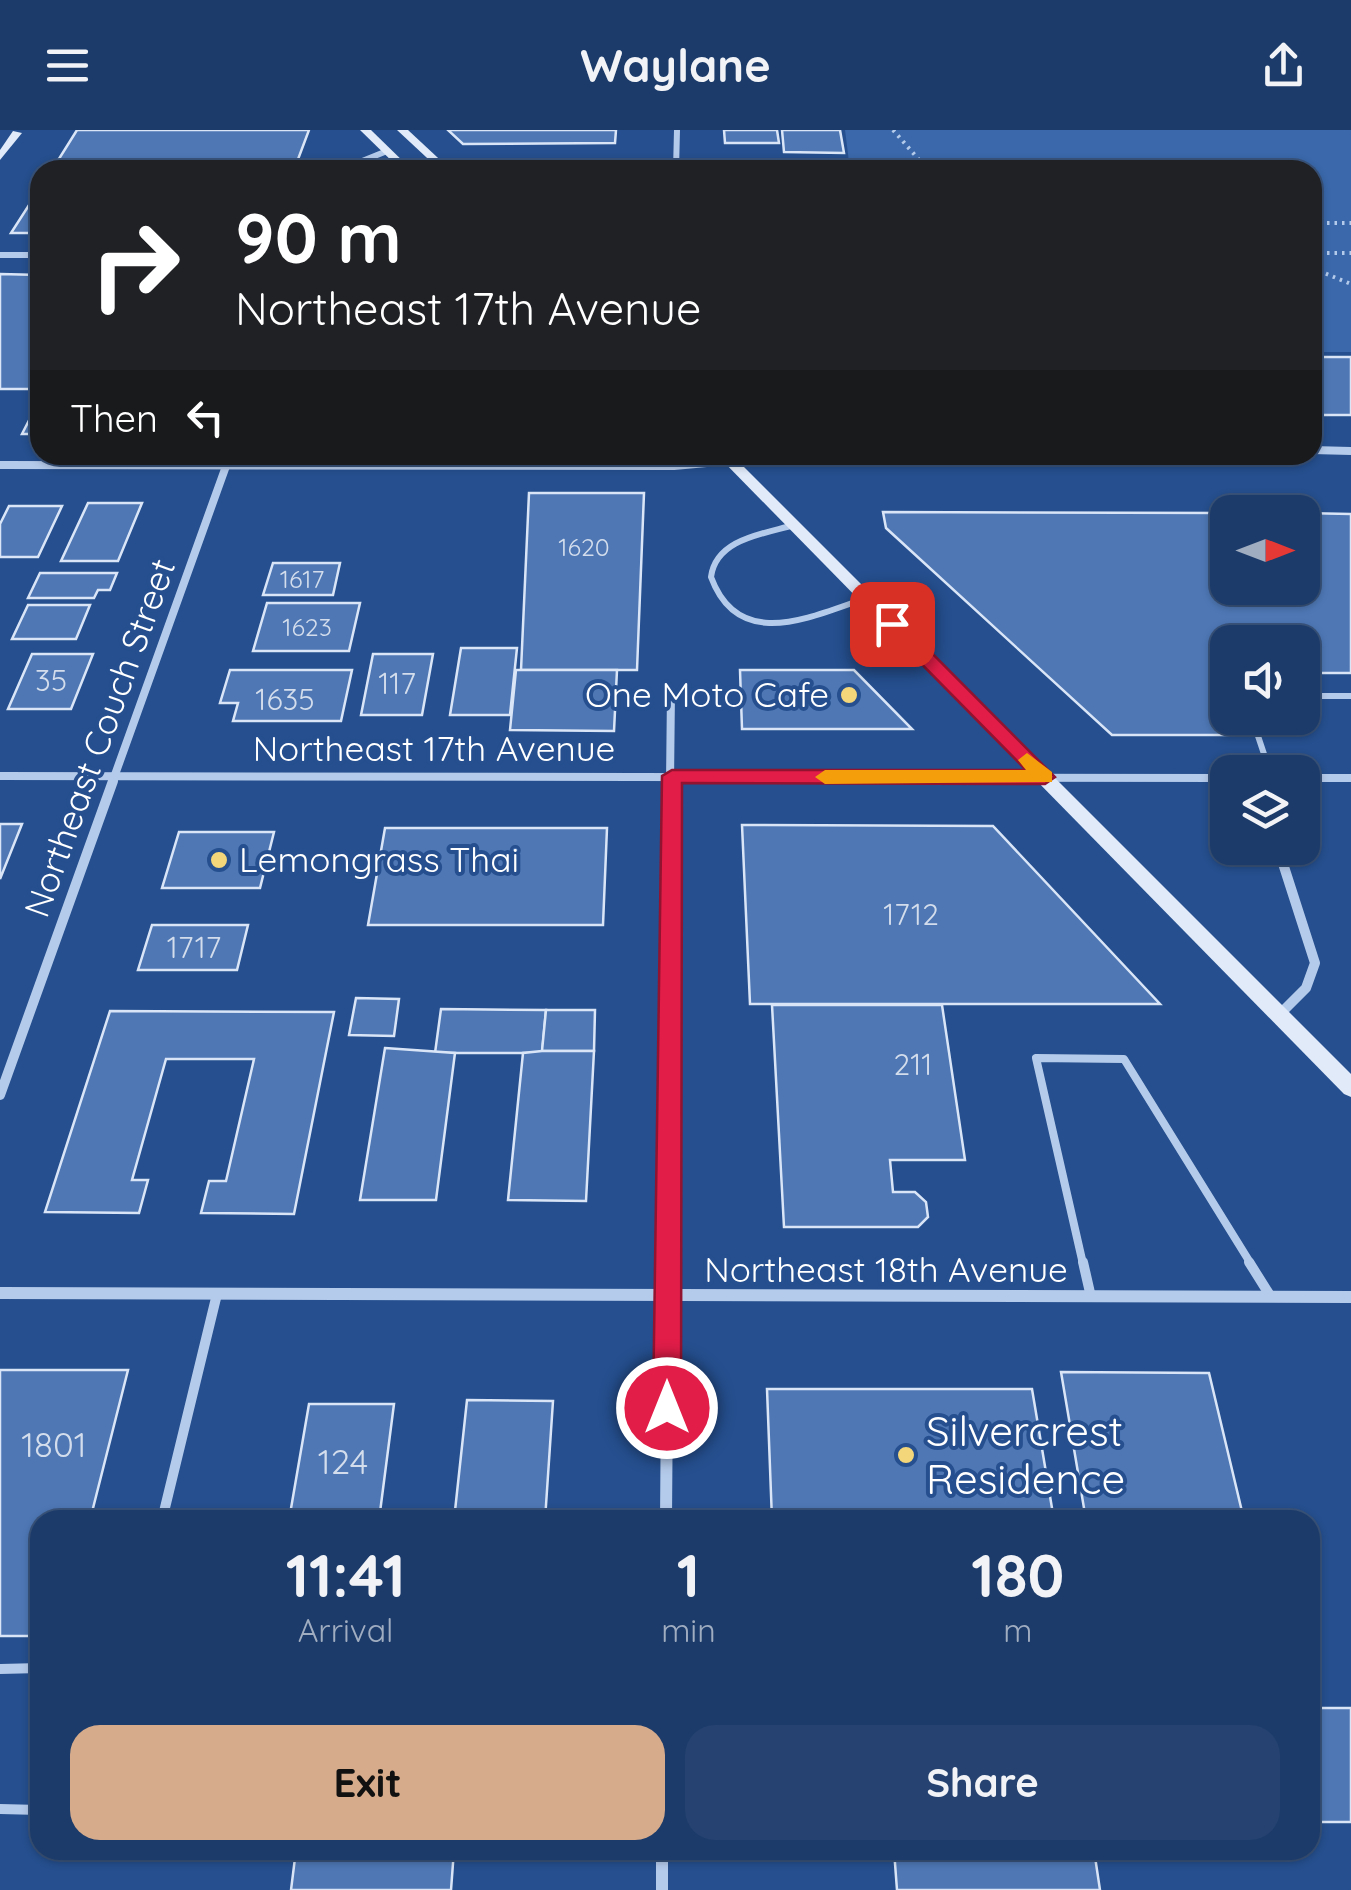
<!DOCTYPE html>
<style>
:root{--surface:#1c3b6a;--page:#254270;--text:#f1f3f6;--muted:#a0adc1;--line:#3a557e;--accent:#d6ab8b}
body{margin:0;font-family:Quicksand,sans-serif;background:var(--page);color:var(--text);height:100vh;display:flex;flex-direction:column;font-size:38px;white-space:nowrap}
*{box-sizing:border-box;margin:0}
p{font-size:32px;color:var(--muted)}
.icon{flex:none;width:55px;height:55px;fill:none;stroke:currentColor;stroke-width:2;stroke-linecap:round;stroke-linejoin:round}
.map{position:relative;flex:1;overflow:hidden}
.drawer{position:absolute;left:30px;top:1380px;width:1290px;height:350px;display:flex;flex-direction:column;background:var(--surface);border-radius:30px;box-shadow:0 2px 8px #0004,0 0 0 2px var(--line)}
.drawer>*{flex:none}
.banner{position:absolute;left:30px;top:30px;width:1292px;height:305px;border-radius:30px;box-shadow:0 2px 8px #0004,0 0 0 2px var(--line);background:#202124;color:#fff;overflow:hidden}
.needle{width:65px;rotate:90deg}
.buttons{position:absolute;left:1210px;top:365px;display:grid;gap:20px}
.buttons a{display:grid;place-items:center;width:110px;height:110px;border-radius:20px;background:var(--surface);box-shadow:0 2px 8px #0004,0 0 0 2px var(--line);font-size:50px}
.pin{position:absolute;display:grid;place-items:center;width:85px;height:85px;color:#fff;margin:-42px;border-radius:20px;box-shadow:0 5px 15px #0006}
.me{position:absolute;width:110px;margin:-55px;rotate:0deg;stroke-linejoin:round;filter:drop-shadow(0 0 8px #0008)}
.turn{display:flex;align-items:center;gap:35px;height:210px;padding:0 40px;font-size:45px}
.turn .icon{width:130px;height:130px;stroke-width:2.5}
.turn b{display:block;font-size:70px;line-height:85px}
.then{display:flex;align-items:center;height:95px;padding:0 40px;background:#0003;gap:20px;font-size:38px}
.eta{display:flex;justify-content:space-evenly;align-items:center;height:170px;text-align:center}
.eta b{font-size:60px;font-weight:700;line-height:70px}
.button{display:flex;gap:20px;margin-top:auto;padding:20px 40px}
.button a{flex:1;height:115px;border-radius:30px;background:var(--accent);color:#111;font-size:40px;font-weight:700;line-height:115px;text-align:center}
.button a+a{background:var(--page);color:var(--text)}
header{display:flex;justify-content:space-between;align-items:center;height:130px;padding:0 40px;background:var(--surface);font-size:45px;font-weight:700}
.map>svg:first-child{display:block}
</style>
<header><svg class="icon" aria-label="menu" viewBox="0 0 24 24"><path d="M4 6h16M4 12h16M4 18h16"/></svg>Waylane<svg class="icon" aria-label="share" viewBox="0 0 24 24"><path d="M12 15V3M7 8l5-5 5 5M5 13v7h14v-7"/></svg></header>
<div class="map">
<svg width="1351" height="1760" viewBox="0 0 1351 1760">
<rect width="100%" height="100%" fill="#254f8e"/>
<polygon fill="#3a68aa" points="845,0 1351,0 1351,222 1313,222 1312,40 850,40"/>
<g fill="#4e77b4" stroke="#dae6f8" stroke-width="2.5">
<polygon points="77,0 309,0 294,40 52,40"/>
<polygon points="448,0 616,0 615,13 463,14"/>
<polygon points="724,0 777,0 779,13 725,13"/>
<polygon points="782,0 840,0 844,23 784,22"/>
<polygon points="40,58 40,103 11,103"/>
<polygon points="0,144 40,145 40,259 0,259"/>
<rect x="1312" y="227" width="39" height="58"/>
<polygon points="40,269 40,304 22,304"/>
<polygon points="529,363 644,363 637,540 521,540"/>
<polygon points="88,373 142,373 118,431 61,431"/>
<polygon points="9,376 62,376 38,427 0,427 0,394"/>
<polygon points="883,382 1228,383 1228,458 1302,458 1302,383 1351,384 1351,543 1302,543 1302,512 1228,512 1228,543 1217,543 1228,571 1228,588 1234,588 1240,605 1112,605 886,398"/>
<polygon points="273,433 340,433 333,465 263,465"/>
<polygon points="40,443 117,443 110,460 98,460 94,468 28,468"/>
<polygon points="267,473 360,473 349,521 253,521"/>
<polygon points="28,475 90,475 76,509 12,509"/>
<polygon points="461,518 517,518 510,585 450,585"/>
<polygon points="32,524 93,524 71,579 8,579"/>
<polygon points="373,524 433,524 422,585 361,585"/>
<polygon points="230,540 352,540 341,591 233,591 238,573 220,573"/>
<polygon points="516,540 617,540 614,601 510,600"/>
<polygon points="740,540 854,540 912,599 742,599"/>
<polygon points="0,694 22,694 0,749"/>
<polygon points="742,695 993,696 1160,874 750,874"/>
<polygon points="385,698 607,698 603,795 368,795"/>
<polygon points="179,702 274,702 260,758 162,758"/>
<polygon points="152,795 248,795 237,840 138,840"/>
<polygon points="356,868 399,869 394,906 349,905"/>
<polygon points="772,875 942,875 965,1030 890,1030 893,1062 915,1062 926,1072 928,1087 918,1097 784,1097"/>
<polygon points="441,879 546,880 542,923 435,923"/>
<polygon points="546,880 595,880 594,921 542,921"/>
<polygon points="110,881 334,882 294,1084 201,1083 209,1051 226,1051 254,929 166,929 132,1050 148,1050 139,1083 45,1082"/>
<polygon points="385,918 455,923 436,1070 360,1070"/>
<polygon points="542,921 594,921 586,1071 508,1070 523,923"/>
<polygon points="0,1240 128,1240 90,1390 40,1390 40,1506 0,1506"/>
<polygon points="1061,1242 1209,1243 1244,1390 1086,1390"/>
<polygon points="767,1259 1032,1259 1054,1390 772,1390"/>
<polygon points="467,1270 553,1271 545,1390 454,1390"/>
<polygon points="309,1274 394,1274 379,1390 289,1390"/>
<polygon points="1310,1578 1351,1578 1351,1692 1319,1692 1310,1655"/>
<polygon points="296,1720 454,1720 451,1760 291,1760"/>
<polygon points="894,1720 1094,1720 1100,1760 897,1760"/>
</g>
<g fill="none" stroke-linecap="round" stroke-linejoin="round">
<g stroke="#b5cbeb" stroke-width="4" stroke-dasharray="2.5 5" stroke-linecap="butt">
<polyline points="893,0 928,40"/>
<polyline points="1312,93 1351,93"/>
<polyline points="1312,123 1351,123"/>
<polyline points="1312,138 1351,154"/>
</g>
<g stroke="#b5cbeb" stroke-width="6">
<path d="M794,395C763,404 716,409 711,447C739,523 812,486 867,468"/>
<polyline points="1302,566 1351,566"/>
<polyline points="1252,588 1270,642"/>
</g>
<polyline stroke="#b5cbeb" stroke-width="8" points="1083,1134 1036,928 1124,929 1251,1134"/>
<g stroke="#b5cbeb" stroke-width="10">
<polyline points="1083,1132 1091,1167"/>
<polyline points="1249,1132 1271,1167"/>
<polyline points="162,1390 217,1164"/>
<polyline points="0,1539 40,1538"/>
<polyline points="0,1679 40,1680"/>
</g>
<g stroke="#b5cbeb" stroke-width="6">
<polyline points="340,40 387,21"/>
<polyline points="676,40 677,0"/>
<polyline points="0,125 40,125"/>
</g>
<g stroke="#b5cbeb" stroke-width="8">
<polyline points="1312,320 1351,321"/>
<polyline points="0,335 674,336 794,325"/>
<polyline points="0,646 1228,648"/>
<polyline points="1302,648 1351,648"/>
<polyline points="112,653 230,325"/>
<polyline points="670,653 671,561"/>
</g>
<g stroke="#b5cbeb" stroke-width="10">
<polyline points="1278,718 1315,833 1306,858 1279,885"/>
<polyline points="0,965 113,651"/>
<polyline points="668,1134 670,651"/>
</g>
<g stroke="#b5cbeb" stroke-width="12">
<polyline points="0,1163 1351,1167"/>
<polyline points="666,1390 668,1132"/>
<polyline points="662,1720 662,1760"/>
</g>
<g fill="#e0eaf9" fill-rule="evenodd">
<polygon points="360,0 371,0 412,40 401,40"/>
<polygon points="397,0 408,0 451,40 440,40"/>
<polygon points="13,1 22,3 0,30 0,20"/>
<polygon points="717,325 732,325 1351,944 1351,967 1344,964"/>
</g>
</g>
<polygon fill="#e11d48" stroke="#92132f" stroke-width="2.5" points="886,490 899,490 1055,647 1045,654 682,653 681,1278 677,1288 667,1292 657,1288 653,1278 662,646 672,640 1026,640 886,498"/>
<polygon fill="#f59e0b" points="1027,623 1052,642 1052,652 825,654 815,647 825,640 1026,640 1018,630"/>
<g fill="#f4d67a" stroke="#254f8e" stroke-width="4">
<circle cx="849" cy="565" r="10"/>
<circle cx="219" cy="730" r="10"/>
<circle cx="906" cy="1325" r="10"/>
</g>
<g text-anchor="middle" stroke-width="8" stroke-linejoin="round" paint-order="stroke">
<g font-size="25" fill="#d3ddec">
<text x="584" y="426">1620</text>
<text x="302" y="458">1617</text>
<text x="307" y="506">1623</text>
</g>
<g font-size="30" fill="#d3ddec">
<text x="51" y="561">35</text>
<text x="397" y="564">117</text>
<text x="285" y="580">1635</text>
<text x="911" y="795">1712</text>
<text x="194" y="828">1717</text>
<text x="913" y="945">211</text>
</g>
<g font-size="35" fill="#fff" stroke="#254f8e" text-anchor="end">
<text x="829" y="577">One Moto Cafe</text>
<text x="239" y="742" text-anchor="start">Lemongrass Thai</text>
</g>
<g font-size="35" fill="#fff" stroke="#254f8e">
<text transform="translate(100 608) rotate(-70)" y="12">Northeast Couch Street</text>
<text x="434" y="631">Northeast 17th Avenue</text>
<text x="886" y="1152">Northeast 18th Avenue</text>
</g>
<g font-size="35" fill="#d3ddec">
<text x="54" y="1327">1801</text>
<text x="343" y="1344">124</text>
</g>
<g font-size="42" fill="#fff" stroke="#254f8e" text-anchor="start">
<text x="926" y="1316">Silvercrest<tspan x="926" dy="48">Residence</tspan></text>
</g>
</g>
</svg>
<div class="buttons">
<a><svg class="needle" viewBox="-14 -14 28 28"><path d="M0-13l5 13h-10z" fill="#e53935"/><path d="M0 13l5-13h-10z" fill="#a0adc1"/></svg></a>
<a><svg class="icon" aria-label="sound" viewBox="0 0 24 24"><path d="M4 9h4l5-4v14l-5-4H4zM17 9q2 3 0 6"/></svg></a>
<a><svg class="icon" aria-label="layers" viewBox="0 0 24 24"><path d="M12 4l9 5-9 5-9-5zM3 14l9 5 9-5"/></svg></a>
</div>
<div class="pin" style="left:892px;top:494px;background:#d93025"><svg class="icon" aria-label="arrive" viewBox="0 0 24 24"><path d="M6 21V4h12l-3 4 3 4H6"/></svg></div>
<svg class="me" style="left:667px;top:1278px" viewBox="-20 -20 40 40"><circle r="17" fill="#e11d48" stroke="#fff" stroke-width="3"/><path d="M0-11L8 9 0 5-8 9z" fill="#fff"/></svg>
<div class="banner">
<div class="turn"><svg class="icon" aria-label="right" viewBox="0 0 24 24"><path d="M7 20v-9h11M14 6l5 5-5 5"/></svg><div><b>90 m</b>Northeast 17th Avenue</div></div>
<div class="then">Then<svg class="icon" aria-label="left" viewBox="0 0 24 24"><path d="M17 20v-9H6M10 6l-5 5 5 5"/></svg></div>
</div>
<section class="drawer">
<div class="eta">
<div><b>11:41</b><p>Arrival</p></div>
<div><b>1</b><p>min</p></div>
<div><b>180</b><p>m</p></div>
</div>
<div class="button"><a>Exit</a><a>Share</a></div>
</section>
</div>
